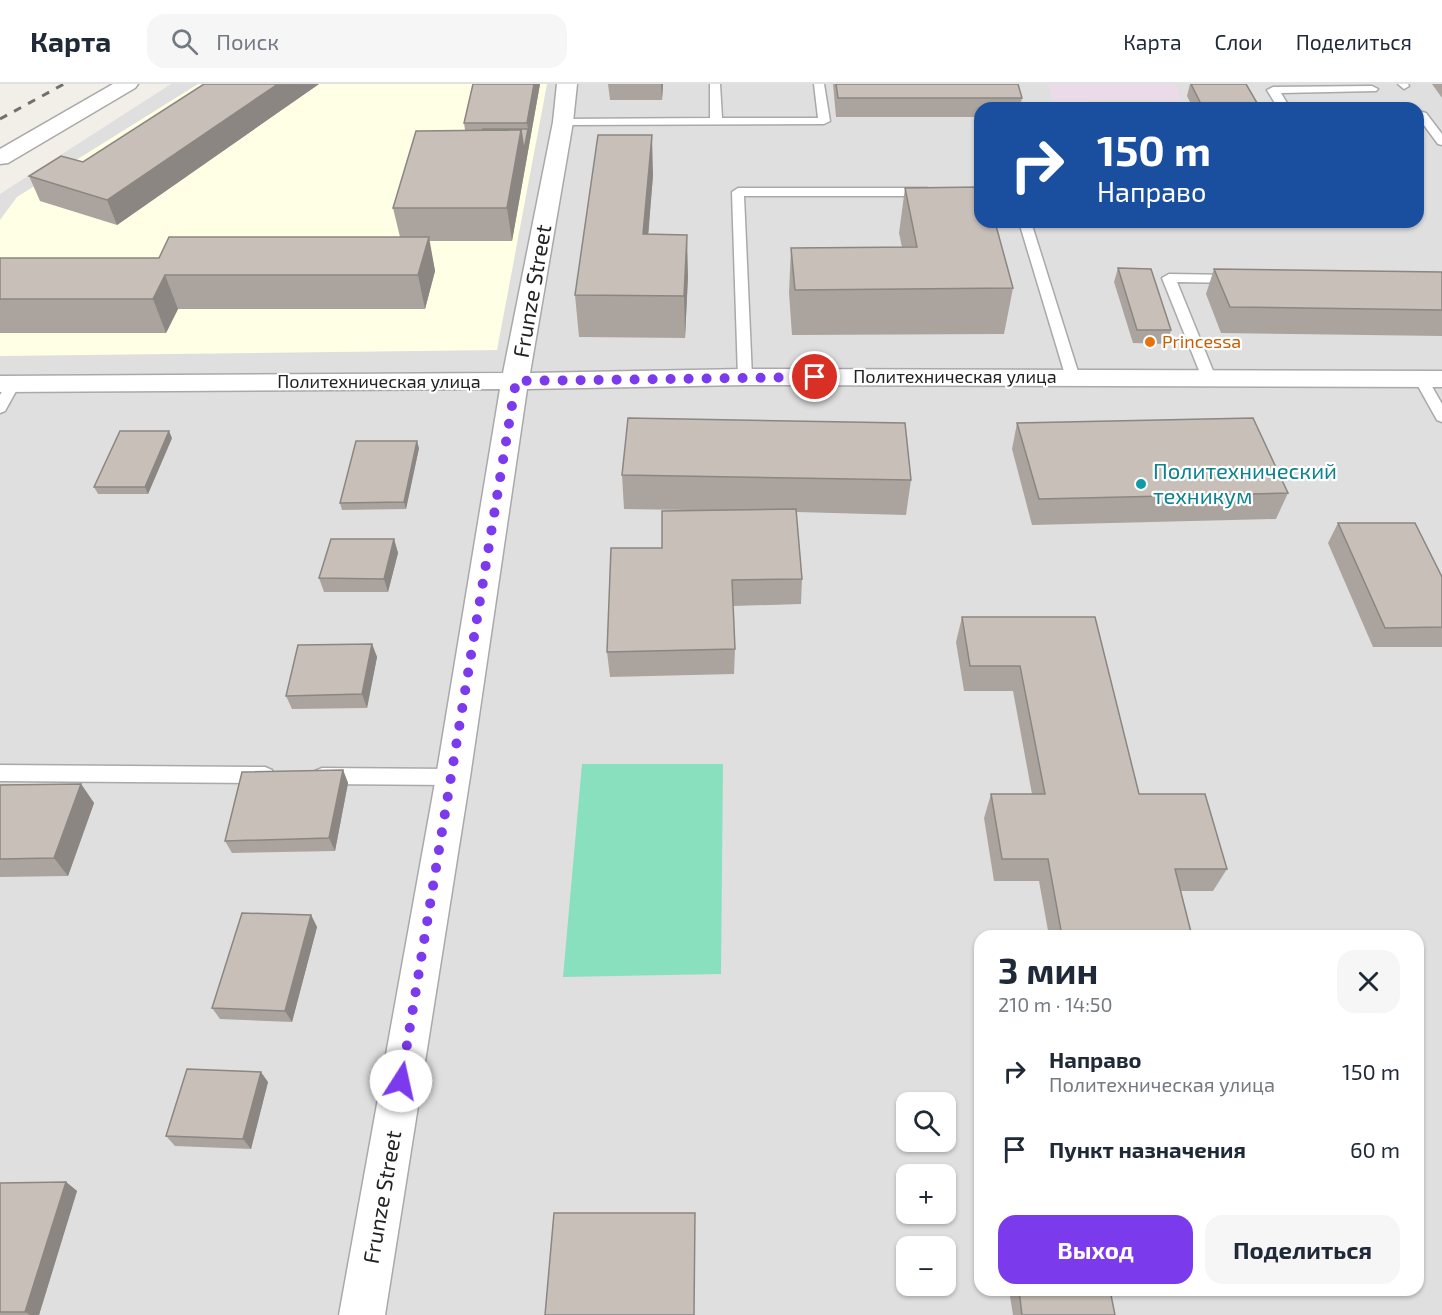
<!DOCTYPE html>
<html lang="ru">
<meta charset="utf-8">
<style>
:root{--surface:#fff;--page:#f6f6f7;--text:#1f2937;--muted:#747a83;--line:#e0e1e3;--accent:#7c3aed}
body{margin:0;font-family:"Exo 2",sans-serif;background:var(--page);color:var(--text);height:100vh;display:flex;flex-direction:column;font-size:22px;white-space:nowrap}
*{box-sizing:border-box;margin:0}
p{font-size:20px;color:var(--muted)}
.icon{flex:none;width:33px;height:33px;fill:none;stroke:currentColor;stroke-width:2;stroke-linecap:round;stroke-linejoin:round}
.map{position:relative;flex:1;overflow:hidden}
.drawer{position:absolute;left:974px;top:846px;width:450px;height:366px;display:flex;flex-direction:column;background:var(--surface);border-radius:18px;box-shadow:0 2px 4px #0004}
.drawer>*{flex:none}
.hud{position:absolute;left:974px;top:18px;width:450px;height:126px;border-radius:18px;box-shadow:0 2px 4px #0004;background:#1a4fa0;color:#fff;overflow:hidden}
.controls{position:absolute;left:896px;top:1008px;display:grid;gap:12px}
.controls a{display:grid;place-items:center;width:60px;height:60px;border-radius:12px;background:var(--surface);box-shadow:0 2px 4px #0004;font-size:30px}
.pin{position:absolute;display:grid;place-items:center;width:51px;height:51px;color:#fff;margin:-26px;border:3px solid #fff;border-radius:50%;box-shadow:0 2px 6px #0007}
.me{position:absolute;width:66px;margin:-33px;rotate:10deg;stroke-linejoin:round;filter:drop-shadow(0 0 4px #0008)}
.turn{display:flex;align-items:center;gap:21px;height:126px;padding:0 24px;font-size:27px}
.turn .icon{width:78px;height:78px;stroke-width:2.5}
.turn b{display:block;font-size:42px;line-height:51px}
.round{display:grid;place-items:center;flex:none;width:63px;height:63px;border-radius:18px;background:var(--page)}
.summary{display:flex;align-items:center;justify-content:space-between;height:102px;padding:0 24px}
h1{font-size:36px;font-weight:700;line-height:45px}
.button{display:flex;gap:12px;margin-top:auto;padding:12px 24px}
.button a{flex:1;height:69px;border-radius:18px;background:var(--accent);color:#fff;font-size:24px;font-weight:700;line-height:69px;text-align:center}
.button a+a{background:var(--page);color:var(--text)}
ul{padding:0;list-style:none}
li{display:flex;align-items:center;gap:18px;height:78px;padding:0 24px}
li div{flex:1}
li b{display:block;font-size:22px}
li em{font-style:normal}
header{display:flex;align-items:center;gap:36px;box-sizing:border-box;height:84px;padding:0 30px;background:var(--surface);border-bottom:2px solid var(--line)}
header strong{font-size:28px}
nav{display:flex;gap:33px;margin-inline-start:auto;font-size:21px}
.search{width:420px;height:54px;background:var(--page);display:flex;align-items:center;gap:15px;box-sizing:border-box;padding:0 21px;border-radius:18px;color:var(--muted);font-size:22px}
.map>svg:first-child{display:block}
</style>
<header>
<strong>Карта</strong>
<div class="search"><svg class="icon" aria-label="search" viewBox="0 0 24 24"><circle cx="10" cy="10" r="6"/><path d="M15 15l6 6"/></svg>Поиск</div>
<nav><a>Карта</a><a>Слои</a><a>Поделиться</a></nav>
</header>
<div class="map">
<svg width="1442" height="1231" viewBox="0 0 1442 1231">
<rect width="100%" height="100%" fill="#f2efe9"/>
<path fill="#e0dfdf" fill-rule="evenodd" d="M171,0H1442V1231H0V110ZM980,24H1418V138H980ZM980,852H1418V1206H980ZM906,1018H945V1058H906ZM906,1090H945V1130H906ZM906,1162H945V1202H906Z"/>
<polygon fill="#ebdbe8" points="1048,0 1176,0 1182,17 1090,16 1092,24 1055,24"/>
<polygon fill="#ffffe5" points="198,0 547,0 497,266 0,272 0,136 17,113"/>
<polygon fill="#88e0be" points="582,680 723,680 721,890 563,893"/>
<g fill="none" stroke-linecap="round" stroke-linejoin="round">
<defs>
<g id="lane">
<polygon points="710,0 720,0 722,34 818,34 814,0 824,0 830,37 824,40 563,41 557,38 563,35 710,34"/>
<polygon points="1398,0 1408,0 1409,2 1404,5"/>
<polygon points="1372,2 1378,5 1376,7 1281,9 1290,24 1278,24 1267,6 1273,3"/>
<polygon points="1422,28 1426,29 1442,50 1442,61 1438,60 1418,33 1418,29"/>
<polygon points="738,104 927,104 933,108 927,112 744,112 752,293 745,297 738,293 732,108"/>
<polygon points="1019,138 1031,138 1080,294 1078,297 1068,297 1066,294"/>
<polygon points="1169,190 1236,191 1243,195 1236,199 1177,198 1216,294 1214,297 1204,297 1202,294 1162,194"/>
<polygon points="1421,291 1426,292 1442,320 1442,338 1437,336 1414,295"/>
<polygon points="13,296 20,300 5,327 0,329 0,311 8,297"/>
<polygon points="0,681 265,683 272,686 274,691 272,696 265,699 0,697"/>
<polygon points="322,684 453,685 460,688 462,693 460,698 453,701 322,700 315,697 313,692 315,687"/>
</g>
<g id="street">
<polygon points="113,0 138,0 135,4 8,79 0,80 0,65"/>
<polygon points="557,0 577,0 573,38 530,289 745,285 1442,287 1442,303 745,301 527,305 470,693 385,1231 339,1231 436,693 500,305 0,308 0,292 503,289 553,38"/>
</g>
</defs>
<use href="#lane" stroke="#a9a9a9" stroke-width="3"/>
<use href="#street" stroke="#a9a9a9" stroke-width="3"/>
<use href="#lane" fill="#fff" fill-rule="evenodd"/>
<use href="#street" fill="#fff" fill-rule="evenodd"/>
<polyline stroke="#707070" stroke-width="3" stroke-dasharray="8 8" stroke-linecap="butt" points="0,35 64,0"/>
</g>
<g fill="#aba49e">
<polygon points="204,0 319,0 117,141 40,117 29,92 83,78"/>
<polygon points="473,0 540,0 512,157 429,157 435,187 425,225 178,225 166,249 0,249 0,174 159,174 400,153 393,124 465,46 464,39"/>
<polygon points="608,0 663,0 662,16 610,16"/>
<polygon points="833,0 1018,0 1022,14 1020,24 980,24 980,33 836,33"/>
<polygon points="1190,0 1246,0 1260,24 1193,24 1187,12"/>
<polygon points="1432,0 1442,0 1442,14"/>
<polygon points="653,91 648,150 688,192 685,254 579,253 575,211"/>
<polygon points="905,104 1013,204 1004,250 792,251 789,209 791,164 902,163 899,149"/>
<polygon points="1071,138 1110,138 1110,141 1072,141"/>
<polygon points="1118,184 1171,246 1167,260 1133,259 1114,198"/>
<polygon points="1214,185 1442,188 1442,252 1221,249 1206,210"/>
<polygon points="1017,339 1288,409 1276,435 1032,441 1012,365"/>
<polygon points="172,354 148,410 98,410 94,403"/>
<polygon points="419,364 406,425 342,426 340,419"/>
<polygon points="622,391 911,396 906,431 796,428 802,495 801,520 733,522 735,565 734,590 610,593 607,568 686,426 624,425"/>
<polygon points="1338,439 1442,493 1442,563 1373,563 1328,459"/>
<polygon points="394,455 398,469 388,508 324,508 319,494"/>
<polygon points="962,533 1095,533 1139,710 1227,785 1213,807 1181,807 1192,852 1049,852 1039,797 994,797 984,734 991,710 1032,710 1013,607 964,607 956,558"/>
<polygon points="372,560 377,573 367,624 292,625 286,612"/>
<polygon points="343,686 348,699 335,767 232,769 225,757"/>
<polygon points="81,700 94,719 68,792 0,793 0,701"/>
<polygon points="311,831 317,843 292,938 220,935 212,924"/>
<polygon points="268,998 251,1065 175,1062 166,1052"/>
<polygon points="66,1098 77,1107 39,1231 0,1231 0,1099"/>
<polygon points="1009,1206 1110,1206 1115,1231 1013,1231"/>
</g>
<g fill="#8b8681">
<polygon points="278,0 319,0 117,141 107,116"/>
<polygon points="534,0 540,0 512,157 507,124 521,46 528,45 527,39"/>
<polygon points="661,0 663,0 662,16"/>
<polygon points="652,51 653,91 645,192 643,150"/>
<polygon points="687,151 688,192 685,254 684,212"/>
<polygon points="429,153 435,187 425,225 418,191"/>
<polygon points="165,191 178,225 166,249 153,215"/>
<polygon points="169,347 172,354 148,410 145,403"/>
<polygon points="417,357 419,364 406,425 404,418"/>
<polygon points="394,455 398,469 388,508 384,495"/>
<polygon points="372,560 377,573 367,624 362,610"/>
<polygon points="343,686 348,699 335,767 329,754"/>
<polygon points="81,700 94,719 68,792 54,774"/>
<polygon points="311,831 317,843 292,938 285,927"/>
<polygon points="261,988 268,998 251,1065 243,1055"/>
<polygon points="66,1098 77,1107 39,1231 30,1231 25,1228"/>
</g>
<g fill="#c7bfb8" stroke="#8b8681" stroke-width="1.5">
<polygon points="204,0 278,0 107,116 29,92 61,72 83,78"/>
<polygon points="473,0 534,0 527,39 464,39"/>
<polygon points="836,0 1018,0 1022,14 838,14"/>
<polygon points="1191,0 1246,0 1260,24 1203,24"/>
<polygon points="483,45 528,45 524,66 521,46 483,46"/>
<polygon points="521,46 507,124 393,124 416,47"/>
<polygon points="598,51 652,51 643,150 687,151 684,212 575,211"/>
<polygon points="980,103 980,138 995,138 1013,204 795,206 791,164 917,163 905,104"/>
<polygon points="169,153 429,153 418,191 165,191 153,215 0,215 0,174 159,174"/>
<polygon points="1118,184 1151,185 1171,246 1137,246"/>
<polygon points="1214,185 1442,188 1442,226 1230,223"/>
<polygon points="628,334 905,339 911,396 622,391"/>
<polygon points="1253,334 1288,409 1039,415 1017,339"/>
<polygon points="120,347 169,347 145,403 94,403"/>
<polygon points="356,357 417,357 404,418 340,419"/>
<polygon points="796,425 802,495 732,496 735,565 607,568 611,464 662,464 662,427"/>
<polygon points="1338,439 1415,439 1442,493 1442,543 1385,544"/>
<polygon points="331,455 394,455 384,495 319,494"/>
<polygon points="962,533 1095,533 1139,710 1205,710 1227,785 1175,785 1192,852 1062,852 1048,775 1002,775 991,710 1045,710 1020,582 970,582"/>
<polygon points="372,560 362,610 286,612 298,561"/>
<polygon points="343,686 329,754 225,757 242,688"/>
<polygon points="81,700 54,774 0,775 0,701"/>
<polygon points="242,829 311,831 285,927 212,924"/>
<polygon points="187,985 261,988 243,1055 166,1052"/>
<polygon points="66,1098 25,1228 0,1228 0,1099"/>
<polygon points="554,1129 695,1129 694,1231 545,1231"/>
<polygon points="1019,1206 1110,1206 1115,1231 1022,1231"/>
</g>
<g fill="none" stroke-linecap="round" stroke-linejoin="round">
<polyline stroke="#7c3aed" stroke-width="10" stroke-dasharray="0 18" points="401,997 516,297 815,293"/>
</g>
<circle fill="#e8710a" stroke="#fff" stroke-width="2" cx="1150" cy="258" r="6"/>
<circle fill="#0f9aa8" stroke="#fff" stroke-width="2" cx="1141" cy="400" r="6"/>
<g text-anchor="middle" stroke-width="4.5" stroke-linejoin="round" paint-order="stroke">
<g font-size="18" fill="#c56008" stroke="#fff" text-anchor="start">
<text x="1162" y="264">Princessa</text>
</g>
<g font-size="18" fill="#222" stroke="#fff">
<text x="955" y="299">Политехническая улица</text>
<text x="379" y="304">Политехническая улица</text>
</g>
<g font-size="22" fill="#222" stroke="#fff">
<text transform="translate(532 207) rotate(-80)" y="8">Frunze Street</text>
<text transform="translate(382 1113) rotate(-80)" y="8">Frunze Street</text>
</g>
<g font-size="22" fill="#0d838f" stroke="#fff" text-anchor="start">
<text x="1153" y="395">Политехнический<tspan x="1153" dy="25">техникум</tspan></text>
</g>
</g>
</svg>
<div class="controls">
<a><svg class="icon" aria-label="search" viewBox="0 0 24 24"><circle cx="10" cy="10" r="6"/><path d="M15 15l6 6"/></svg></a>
<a>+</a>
<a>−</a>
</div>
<div class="pin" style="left:815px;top:293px;background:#d93025"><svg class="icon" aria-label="arrive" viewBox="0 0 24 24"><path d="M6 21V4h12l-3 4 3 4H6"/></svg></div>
<svg class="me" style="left:401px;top:997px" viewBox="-20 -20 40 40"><circle r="19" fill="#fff"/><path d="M0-13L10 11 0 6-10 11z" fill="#7c3aed"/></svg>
<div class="hud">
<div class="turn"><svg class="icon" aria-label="right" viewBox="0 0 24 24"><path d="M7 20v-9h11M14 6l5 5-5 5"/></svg><div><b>150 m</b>Направо</div></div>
</div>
<section class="drawer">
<div class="summary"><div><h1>3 мин</h1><p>210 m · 14:50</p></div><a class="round"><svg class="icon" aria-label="close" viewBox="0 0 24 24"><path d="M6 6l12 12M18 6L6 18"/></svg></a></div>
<ul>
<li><svg class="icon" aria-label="right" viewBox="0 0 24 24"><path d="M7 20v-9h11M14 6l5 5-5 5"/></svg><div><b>Направо</b><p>Политехническая улица</p></div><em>150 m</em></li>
<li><svg class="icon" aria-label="arrive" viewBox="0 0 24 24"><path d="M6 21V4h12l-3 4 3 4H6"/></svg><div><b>Пункт назначения</b></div><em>60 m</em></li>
</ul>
<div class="button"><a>Выход</a><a>Поделиться</a></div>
</section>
</div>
